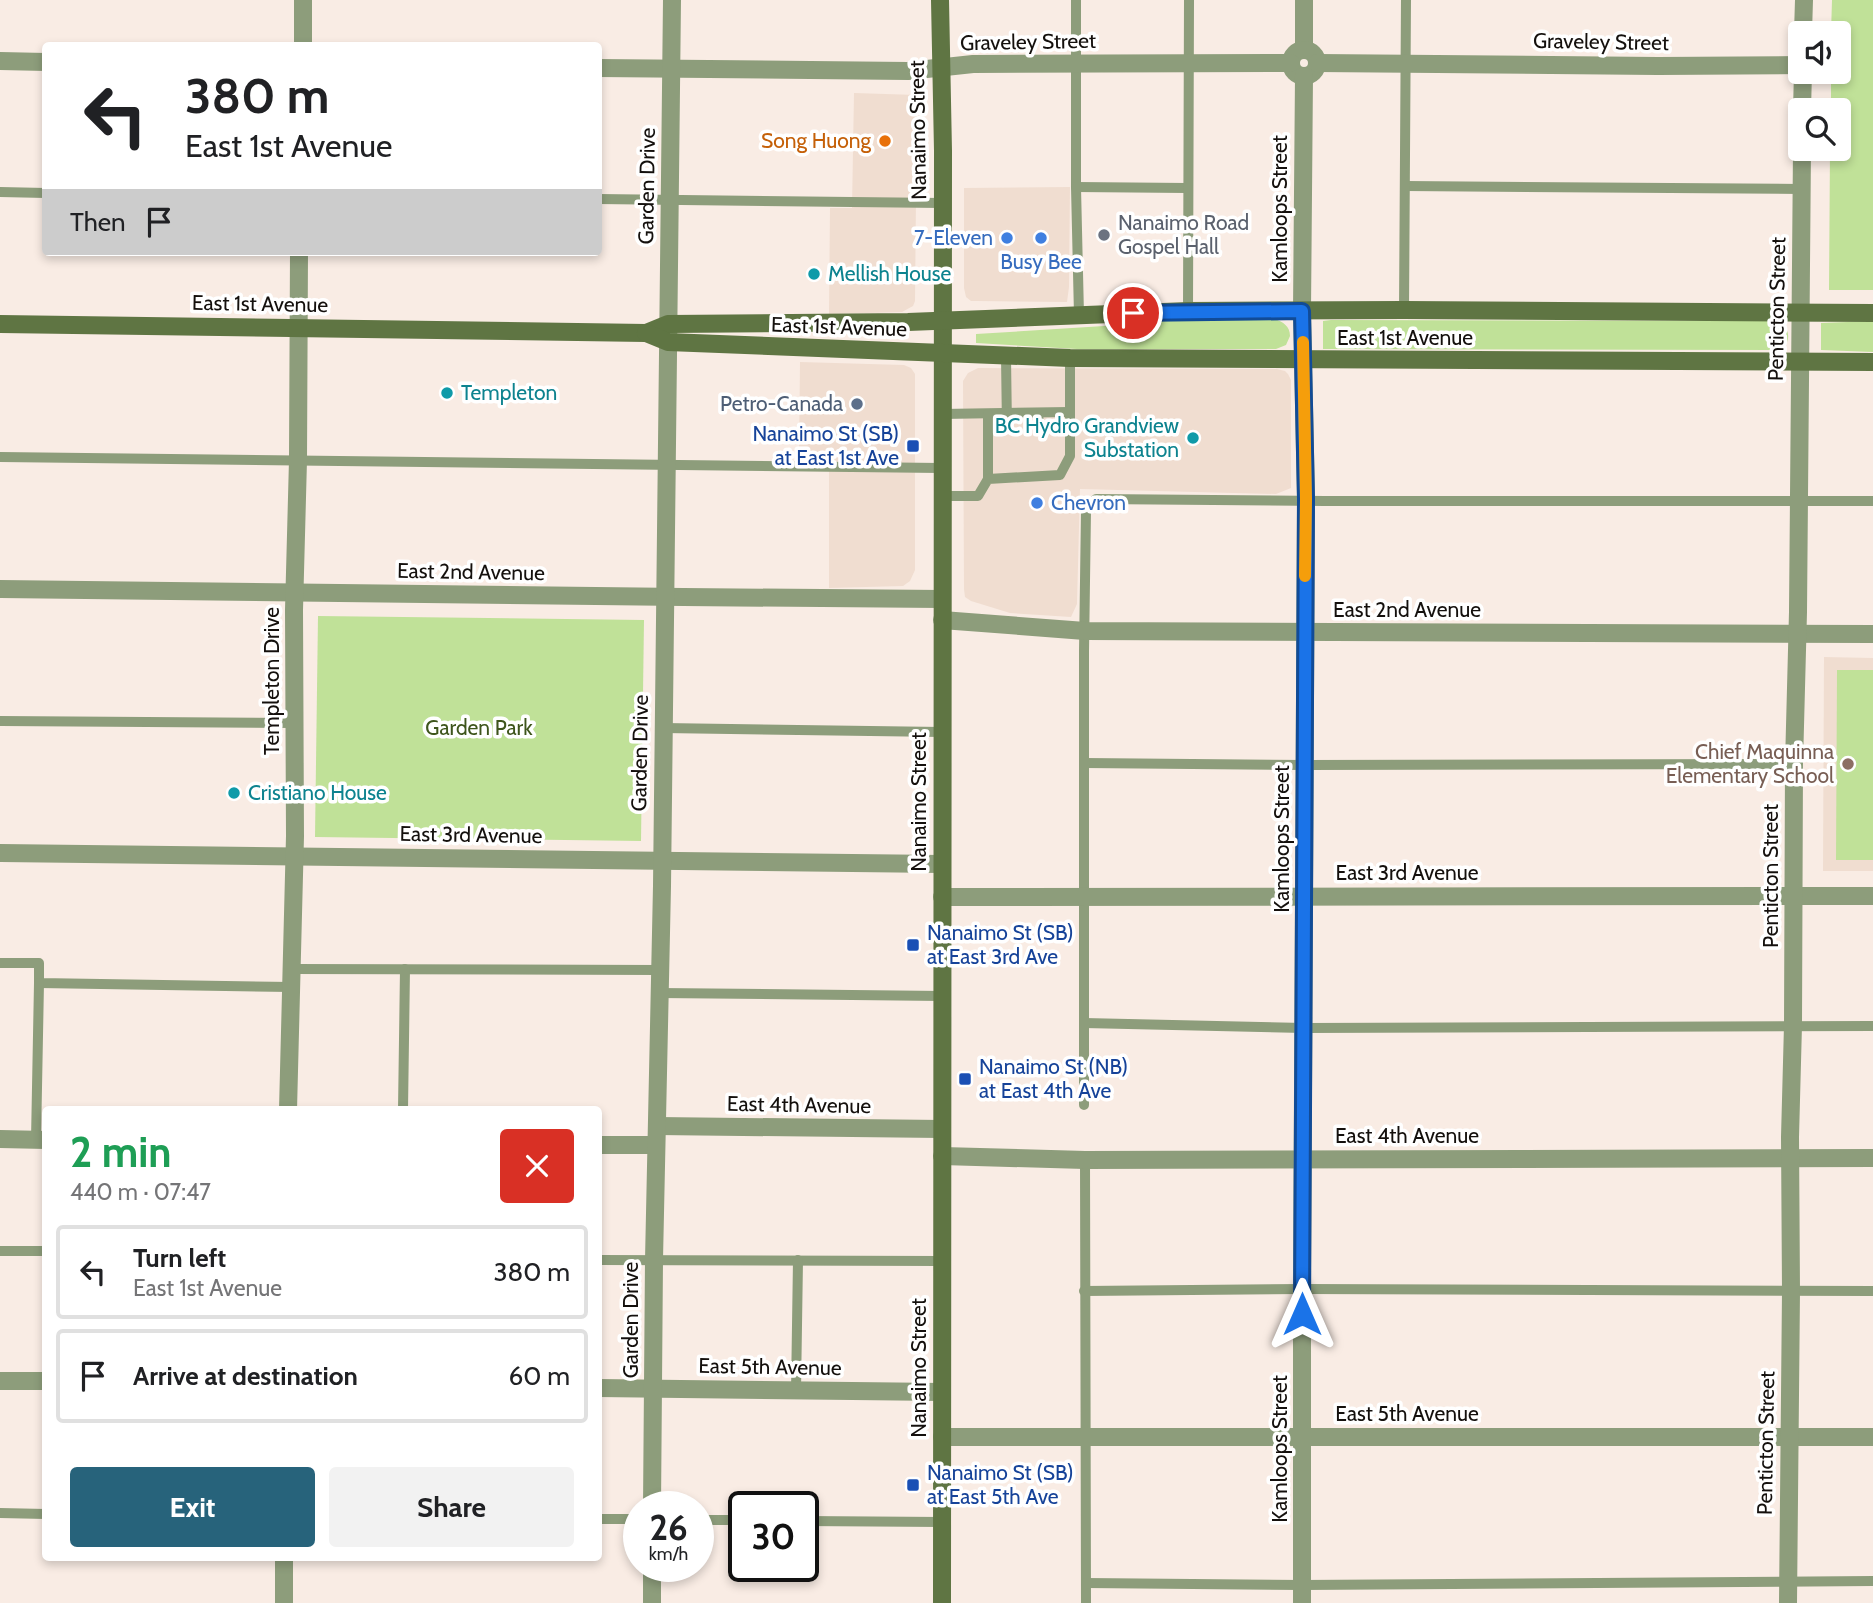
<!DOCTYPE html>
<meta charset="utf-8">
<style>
:root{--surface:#fff;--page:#f2f2f2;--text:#202124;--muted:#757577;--line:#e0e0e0;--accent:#27637b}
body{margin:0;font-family:Cabin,sans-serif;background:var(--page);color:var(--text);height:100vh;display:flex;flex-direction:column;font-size:26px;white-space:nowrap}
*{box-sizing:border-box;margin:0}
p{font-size:23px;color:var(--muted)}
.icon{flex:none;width:38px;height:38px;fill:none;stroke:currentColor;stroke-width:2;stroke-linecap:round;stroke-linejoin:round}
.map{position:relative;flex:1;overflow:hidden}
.sheet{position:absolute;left:42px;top:1106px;width:560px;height:455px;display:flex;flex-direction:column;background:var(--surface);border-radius:7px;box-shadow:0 4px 10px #0003}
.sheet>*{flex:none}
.banner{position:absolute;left:42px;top:42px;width:560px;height:214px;border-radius:7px;box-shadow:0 4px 10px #0003;background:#fff;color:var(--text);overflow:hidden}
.fabs{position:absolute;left:1788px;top:21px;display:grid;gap:14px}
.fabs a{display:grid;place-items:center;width:63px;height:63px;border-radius:7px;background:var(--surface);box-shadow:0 4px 10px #0003;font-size:35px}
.speed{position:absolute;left:623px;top:1491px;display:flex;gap:14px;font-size:35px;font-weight:700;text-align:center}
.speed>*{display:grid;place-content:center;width:91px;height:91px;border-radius:50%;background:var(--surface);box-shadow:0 4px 10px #0003;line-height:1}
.speed small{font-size:18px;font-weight:400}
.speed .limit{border:4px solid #111;border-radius:10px;background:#fff;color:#111}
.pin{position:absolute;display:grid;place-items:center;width:60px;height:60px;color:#fff;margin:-30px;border:4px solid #fff;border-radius:50%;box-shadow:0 2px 7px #0007}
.me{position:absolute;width:77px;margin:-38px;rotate:0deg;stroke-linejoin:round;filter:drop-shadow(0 0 5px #0008)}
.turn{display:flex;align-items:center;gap:24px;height:147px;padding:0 28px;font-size:32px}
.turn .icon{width:91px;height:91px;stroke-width:2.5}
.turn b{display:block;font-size:49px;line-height:60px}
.then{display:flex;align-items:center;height:66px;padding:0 28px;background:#0003;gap:14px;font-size:26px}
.round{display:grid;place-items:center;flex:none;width:74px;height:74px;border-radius:7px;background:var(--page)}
.overview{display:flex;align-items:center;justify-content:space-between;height:119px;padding:0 28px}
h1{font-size:42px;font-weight:800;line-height:52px;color:#1e9e55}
.action{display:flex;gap:14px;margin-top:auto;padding:14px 28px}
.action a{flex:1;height:80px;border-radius:7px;background:var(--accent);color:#fff;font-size:28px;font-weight:800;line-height:80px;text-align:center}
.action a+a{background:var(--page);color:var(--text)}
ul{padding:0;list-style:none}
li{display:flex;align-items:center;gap:21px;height:94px;margin:0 14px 10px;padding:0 14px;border:4px solid var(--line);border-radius:7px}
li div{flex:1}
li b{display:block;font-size:26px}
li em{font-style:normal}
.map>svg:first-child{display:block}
</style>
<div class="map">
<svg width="1873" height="1603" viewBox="0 0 1873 1603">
<rect width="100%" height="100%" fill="#f9ece4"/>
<g fill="#f0ddd0">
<polygon points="854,93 917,95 915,301 913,306 902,312 829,314 830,208 852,208"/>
<polygon points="1070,187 1069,287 1067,302 977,301 971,301 966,297 964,288 964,188"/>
<polygon points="800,362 904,365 911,368 915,374 915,570 910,581 903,586 829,588 829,458 799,458"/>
<polygon points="978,368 1277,369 1285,371 1288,374 1291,380 1291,488 1276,494 1080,489 1077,604 1071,617 1010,613 971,601 965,597 964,589 963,381 968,373"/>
<polygon points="1824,657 1873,658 1873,871 1823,871"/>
</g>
<g fill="#c0e198">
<polygon points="1832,0 1873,0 1873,290 1829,290 1830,149 1839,149 1839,110 1831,110 1831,72 1839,72 1839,33 1831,33"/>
<path d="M1170,319H1275C1283,322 1290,326 1290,336L1286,345L1276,349H1077L976,343V334L1120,325Z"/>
<path d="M1331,320L1774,321C1787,325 1792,335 1785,346L1776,350L1323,349V321Z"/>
<polygon points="1873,321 1873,352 1821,350 1821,323"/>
<polygon points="318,616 644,620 641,841 315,837"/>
<polygon points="1837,670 1873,670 1873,860 1836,860"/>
</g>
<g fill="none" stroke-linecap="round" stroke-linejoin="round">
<g stroke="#8d9d7b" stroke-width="10">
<polyline points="1076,0 1076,187 1079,315"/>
<polyline points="1405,186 1801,189"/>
<polyline points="1076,187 1187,188"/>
<polyline points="0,192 46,193"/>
<polyline points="598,199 942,203"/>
<polyline points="1404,310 1406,0"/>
<polyline points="1188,311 1189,0"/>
<polyline points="1006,357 1007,428"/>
<polyline points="1038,413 1039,426"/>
<polyline points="942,414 1070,412"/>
<polyline points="0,457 941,468"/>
<polyline points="988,479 988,414"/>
<polyline points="941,496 978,496 988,479 1060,475 1070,456 1070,358"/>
<polyline points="0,721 295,723"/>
<polyline points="663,728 942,732"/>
<polyline points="1085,763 1305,765 1794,764"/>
<polyline points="0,963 39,963 39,983 291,987"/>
<polyline points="292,969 660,970"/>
<polyline points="659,993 942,996"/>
<polyline points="1084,1023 1304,1028 1873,1026"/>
<polyline points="1084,1105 1084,651 1086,511 1096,499 1325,501 1873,501"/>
<polyline points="403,1110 405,969"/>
<polyline points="36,1140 39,983"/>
<polyline points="1085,1160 1086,1603"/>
<polyline points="0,1251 46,1251"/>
<polyline points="598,1260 942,1261"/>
<polyline points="1084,1291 1302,1289 1873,1291"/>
<polyline points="796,1391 798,1260"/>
<polyline points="0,1513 46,1514"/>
<polyline points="598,1519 639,1519"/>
<polyline points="698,1520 744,1520"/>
<polyline points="803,1521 942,1522"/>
<polyline points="1086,1583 1302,1585 1873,1581"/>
</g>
<g stroke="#8d9d7b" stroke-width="18">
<polyline points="1803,33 1804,0"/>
<polyline points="303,46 303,0"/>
<polyline points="1304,50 1304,0"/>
<circle cx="1304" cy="63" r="13"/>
<polyline points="0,61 46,62"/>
<polyline points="1317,63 1658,66 1801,65"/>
<polyline points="598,68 908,71 973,64 1291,63"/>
<polyline points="1802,110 1803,72"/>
<polyline points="0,589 683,597 942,599"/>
<polyline points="942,620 1085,631 1873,634"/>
<polyline points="0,853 942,864"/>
<polyline points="942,897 1873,896"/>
<polyline points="288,1110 295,836 294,610 298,460 299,252"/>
<polyline points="657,1126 942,1129"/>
<polyline points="0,1139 46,1140"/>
<polyline points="598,1145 656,1145"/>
<polyline points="942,1156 1085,1160 1873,1158"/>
<polyline points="0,1381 46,1381"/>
<polyline points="598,1388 942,1392"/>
<polyline points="942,1437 1873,1437"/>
<polyline points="652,1507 654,1260 662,886 672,0"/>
<polyline points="284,1558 284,1603"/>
<polyline points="652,1566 652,1603"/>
<polyline points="1302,1603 1302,1289 1306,499 1302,311 1304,76"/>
<polyline points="1788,1603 1791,1291 1790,1137 1793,1025 1794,764 1798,612 1802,149"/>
</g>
<g stroke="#5f7543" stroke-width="18">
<polyline points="940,0 943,151 942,1603"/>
<polyline points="0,324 646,333 668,324 908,322 1188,311 1404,310 1873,313"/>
<polyline points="646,333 668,342 1070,358 1873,362"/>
</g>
</g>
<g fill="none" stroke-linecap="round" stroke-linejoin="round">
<defs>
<polyline id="route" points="1133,313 1302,311 1306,499 1302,1314"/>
</defs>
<use href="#route" stroke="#114b97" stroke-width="18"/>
<use href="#route" stroke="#1a73e8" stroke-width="12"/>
<polyline stroke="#f59e0b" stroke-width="12" points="1303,342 1306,499 1305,576"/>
</g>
<circle fill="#e8710a" stroke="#fff" stroke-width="2.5" cx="885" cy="141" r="7"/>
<circle fill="#6b7280" stroke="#fff" stroke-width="2.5" cx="1104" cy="235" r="7"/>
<g fill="#3f7fe0" stroke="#fff" stroke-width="2.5">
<circle cx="1007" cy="238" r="7"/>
<circle cx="1041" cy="238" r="7"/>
<circle cx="1037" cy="503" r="7"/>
</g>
<g fill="#0f9aa8" stroke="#fff" stroke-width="2.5">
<circle cx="814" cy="274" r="7"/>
<circle cx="447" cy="393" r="7"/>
<circle cx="1193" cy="438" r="7"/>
<circle cx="234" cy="793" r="7"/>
</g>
<circle fill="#5c6f8a" stroke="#fff" stroke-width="2.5" cx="857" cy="404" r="7"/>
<g fill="#1a4fb4" stroke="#fff" stroke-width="2.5">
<rect x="906" y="439" width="14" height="14" rx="3.5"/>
<rect x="906" y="938" width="14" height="14" rx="3.5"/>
<rect x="958" y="1072" width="14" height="14" rx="3.5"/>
<rect x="906" y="1478" width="14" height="14" rx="3.5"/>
</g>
<circle fill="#8d6e63" stroke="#fff" stroke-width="2.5" cx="1848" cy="764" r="7"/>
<g text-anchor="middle" stroke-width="7" stroke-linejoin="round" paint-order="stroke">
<g font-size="21" fill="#14100d" stroke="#fff">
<text transform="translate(1028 42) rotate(-1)" y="7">Graveley Street</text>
<text transform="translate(1601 42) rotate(1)" y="7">Graveley Street</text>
<text transform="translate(918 130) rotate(-91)" y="7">Nanaimo Street</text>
<text transform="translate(647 186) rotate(-89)" y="7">Garden Drive</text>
<text transform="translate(1280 209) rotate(-90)" y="7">Kamloops Street</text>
<text transform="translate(260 304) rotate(1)" y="7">East 1st Avenue</text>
<text transform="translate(1777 309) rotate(-89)" y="7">Penticton Street</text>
<text transform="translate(839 327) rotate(2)" y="7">East 1st Avenue</text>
<text x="1405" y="345">East 1st Avenue</text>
<text transform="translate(471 572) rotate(1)" y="7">East 2nd Avenue</text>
<text x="1407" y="617">East 2nd Avenue</text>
<text transform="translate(272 681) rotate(-90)" y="7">Templeton Drive</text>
<text transform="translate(640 753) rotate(-89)" y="7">Garden Drive</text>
<text transform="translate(919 802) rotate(-90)" y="7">Nanaimo Street</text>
<text transform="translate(471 835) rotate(1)" y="7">East 3rd Avenue</text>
<text transform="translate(1282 839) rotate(-90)" y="7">Kamloops Street</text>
<text x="1407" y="880">East 3rd Avenue</text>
<text transform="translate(1771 876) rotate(-90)" y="7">Penticton Street</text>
<text transform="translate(799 1105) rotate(1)" y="7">East 4th Avenue</text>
<text x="1407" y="1143">East 4th Avenue</text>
<text transform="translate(631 1320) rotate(-90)" y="7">Garden Drive</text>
<text transform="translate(770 1367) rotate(1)" y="7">East 5th Avenue</text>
<text transform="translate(919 1368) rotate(-90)" y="7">Nanaimo Street</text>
<text x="1407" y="1421">East 5th Avenue</text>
<text transform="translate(1766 1443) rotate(-89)" y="7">Penticton Street</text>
<text transform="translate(1280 1449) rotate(-90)" y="7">Kamloops Street</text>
</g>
<g font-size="21" fill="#c56008" stroke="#fff" text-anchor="end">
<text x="871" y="148">Song Huong</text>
</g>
<g font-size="21" fill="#5b616d" stroke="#fff" text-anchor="start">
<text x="1118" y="230">Nanaimo Road<tspan x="1118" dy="24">Gospel Hall</tspan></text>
</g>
<g font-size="21" fill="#366cbe" stroke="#fff" text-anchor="end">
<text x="993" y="245">7-Eleven</text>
<text x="1041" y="269" text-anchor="middle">Busy Bee</text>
<text x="1051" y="510" text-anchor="start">Chevron</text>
</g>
<g font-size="21" fill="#0d838f" stroke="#fff" text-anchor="start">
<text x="828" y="281">Mellish House</text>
<text x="461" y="400">Templeton</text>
<text x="1179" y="433" text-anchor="end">BC Hydro Grandview<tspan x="1179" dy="24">Substation</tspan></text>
<text x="248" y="800">Cristiano House</text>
</g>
<g font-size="21" fill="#4e5e75" stroke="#fff" text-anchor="end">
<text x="843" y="411">Petro-Canada</text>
</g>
<g font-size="21" fill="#164399" stroke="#fff" text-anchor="start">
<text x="899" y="441" text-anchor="end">Nanaimo St (SB)<tspan x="899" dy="24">at East 1st Ave</tspan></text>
<text x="927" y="940">Nanaimo St (SB)<tspan x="927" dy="24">at East 3rd Ave</tspan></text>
<text x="979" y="1074">Nanaimo St (NB)<tspan x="979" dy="24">at East 4th Ave</tspan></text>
<text x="927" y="1480">Nanaimo St (SB)<tspan x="927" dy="24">at East 5th Ave</tspan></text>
</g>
<g font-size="21" fill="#3e551c" stroke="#fff">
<text x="479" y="735">Garden Park</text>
</g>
<g font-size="21" fill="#785e54" stroke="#fff" text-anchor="end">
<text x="1834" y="759">Chief Maquinna<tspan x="1834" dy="24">Elementary School</tspan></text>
</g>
</g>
</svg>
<div class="fabs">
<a><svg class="icon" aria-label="sound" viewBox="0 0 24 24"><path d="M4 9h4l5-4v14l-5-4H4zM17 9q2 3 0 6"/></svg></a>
<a><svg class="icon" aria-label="search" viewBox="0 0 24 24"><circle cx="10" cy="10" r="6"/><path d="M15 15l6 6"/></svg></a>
</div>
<div class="speed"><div>26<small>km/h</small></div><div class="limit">30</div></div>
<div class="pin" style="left:1133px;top:313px;background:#d93025"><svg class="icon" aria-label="arrive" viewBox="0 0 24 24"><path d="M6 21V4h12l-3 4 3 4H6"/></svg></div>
<svg class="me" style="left:1302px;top:1314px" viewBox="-20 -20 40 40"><path d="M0-17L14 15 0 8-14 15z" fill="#1a73e8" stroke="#fff" stroke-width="4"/></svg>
<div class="banner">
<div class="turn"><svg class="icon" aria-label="left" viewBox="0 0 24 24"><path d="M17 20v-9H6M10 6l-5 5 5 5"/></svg><div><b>380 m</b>East 1st Avenue</div></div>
<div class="then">Then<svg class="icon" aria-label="arrive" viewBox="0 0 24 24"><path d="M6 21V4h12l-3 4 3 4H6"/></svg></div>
</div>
<section class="sheet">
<div class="overview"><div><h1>2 min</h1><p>440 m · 07:47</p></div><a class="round" style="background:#d93025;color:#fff"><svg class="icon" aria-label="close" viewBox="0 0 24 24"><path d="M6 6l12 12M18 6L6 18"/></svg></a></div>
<ul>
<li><svg class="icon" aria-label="left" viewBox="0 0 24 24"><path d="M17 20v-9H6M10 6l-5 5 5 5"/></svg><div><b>Turn left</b><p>East 1st Avenue</p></div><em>380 m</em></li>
<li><svg class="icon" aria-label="arrive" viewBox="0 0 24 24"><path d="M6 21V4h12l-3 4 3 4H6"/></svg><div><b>Arrive at destination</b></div><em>60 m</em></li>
</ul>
<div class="action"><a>Exit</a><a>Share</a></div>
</section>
</div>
